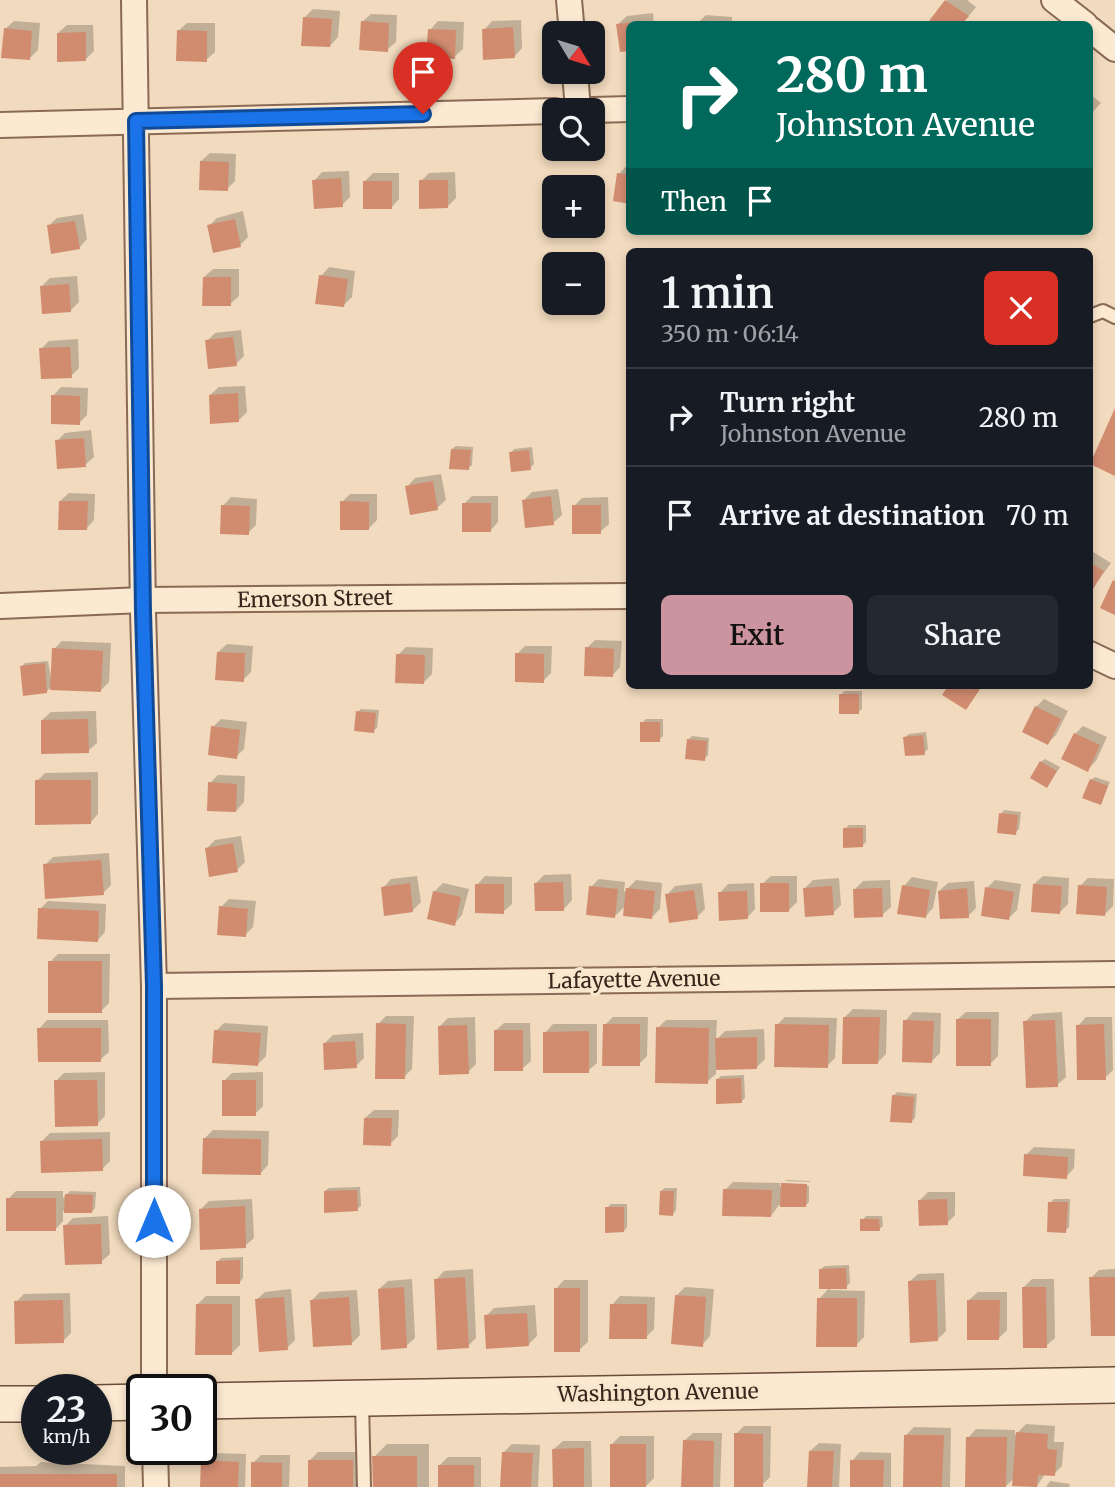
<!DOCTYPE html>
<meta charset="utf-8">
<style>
:root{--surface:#171b24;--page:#242831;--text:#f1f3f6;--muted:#9ea1a6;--line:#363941;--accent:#cb949e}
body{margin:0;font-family:Merriweather,serif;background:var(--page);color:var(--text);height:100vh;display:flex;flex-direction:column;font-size:26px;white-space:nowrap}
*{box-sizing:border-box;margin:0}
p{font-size:23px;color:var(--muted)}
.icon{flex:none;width:38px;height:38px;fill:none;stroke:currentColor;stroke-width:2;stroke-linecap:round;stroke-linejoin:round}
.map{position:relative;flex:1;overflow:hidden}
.sheet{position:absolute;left:626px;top:248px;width:467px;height:441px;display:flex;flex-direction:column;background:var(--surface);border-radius:10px;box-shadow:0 4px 10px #0003}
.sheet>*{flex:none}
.hud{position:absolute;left:626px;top:21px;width:467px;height:214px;border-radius:10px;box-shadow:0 4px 10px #0003;background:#00695c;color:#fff;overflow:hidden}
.needle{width:46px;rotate:128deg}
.fabs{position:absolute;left:542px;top:21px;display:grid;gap:14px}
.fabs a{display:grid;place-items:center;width:63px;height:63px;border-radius:10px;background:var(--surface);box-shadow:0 4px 10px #0003;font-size:35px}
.speed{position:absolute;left:21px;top:1374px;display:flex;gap:14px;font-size:35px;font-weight:700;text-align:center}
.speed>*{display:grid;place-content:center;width:91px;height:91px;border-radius:50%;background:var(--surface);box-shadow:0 4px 10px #0003;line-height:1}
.speed small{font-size:18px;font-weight:400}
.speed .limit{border:4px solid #111;border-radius:10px;background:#fff;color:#111}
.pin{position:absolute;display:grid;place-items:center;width:60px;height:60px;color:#fff;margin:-72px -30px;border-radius:50% 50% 50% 0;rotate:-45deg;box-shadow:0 0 7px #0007}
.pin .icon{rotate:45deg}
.me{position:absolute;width:77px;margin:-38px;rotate:0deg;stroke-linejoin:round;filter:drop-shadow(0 0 5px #0008)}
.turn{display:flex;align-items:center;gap:24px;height:147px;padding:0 35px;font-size:32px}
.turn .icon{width:91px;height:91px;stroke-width:2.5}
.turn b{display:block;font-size:49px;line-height:60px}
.then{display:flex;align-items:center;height:66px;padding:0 35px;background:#0003;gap:14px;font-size:26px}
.round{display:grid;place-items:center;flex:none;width:74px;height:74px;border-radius:10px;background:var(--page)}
.summary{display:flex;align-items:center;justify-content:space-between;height:119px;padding:0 35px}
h1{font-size:42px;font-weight:600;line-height:52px}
.cta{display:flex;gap:14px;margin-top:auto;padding:14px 35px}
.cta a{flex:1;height:80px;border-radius:10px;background:var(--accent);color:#111;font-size:28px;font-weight:600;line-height:80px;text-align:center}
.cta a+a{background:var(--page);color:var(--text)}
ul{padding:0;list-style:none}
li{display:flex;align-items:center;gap:21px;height:98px;padding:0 35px;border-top:2px solid var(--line)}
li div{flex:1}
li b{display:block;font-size:26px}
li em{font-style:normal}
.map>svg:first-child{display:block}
</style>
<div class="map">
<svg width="1115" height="1487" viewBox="0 0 1115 1487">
<rect width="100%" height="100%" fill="#f1dabd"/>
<g fill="#0003">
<polygon points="947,0 967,0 976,7 962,24 936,24 931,21"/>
<polygon points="313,9 340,11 338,37 330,46 305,17"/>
<polygon points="653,13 654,24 630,24 630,50 618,24 627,16"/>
<polygon points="371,14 397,15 396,42 387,50 362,22"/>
<polygon points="706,15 732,17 732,24 697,24"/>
<polygon points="521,20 522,48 514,57 484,30 492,21"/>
<polygon points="14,21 40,23 38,50 30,58 5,29"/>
<polygon points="438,21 464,22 463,49 454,57 430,30"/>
<polygon points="187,23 215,23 215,52 206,60 178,31"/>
<polygon points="67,25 93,25 94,51 86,59 58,33"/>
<polygon points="1090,94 1101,103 1090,115"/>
<polygon points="210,153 236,154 235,181 227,189 201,161"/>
<polygon points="627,165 630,166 630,203 619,174"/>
<polygon points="349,171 350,197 342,205 314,181 322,172"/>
<polygon points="455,172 456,198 447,207 421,181 429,173"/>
<polygon points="373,173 399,173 399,199 391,208 365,181"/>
<polygon points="243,211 248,237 240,245 209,226 217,218"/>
<polygon points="83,214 87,239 79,248 48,226 57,218"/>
<polygon points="329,267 355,271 352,297 343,306 321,276"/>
<polygon points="213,269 239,269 239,296 230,304 204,277"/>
<polygon points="77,276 79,302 70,311 42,286 50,278"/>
<polygon points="241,330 244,356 236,364 207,341 215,333"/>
<polygon points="78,339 79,368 71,376 41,349 49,341"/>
<polygon points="245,386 247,412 238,421 210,395 219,387"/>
<polygon points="61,387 88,388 87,415 79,423 53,396"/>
<polygon points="91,430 94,457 85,465 57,441 65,433"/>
<polygon points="456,446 473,447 472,465 468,468 452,449"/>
<polygon points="532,447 534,464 530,468 511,453 514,449"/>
<polygon points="441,474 446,500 437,508 407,487 415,478"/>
<polygon points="558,489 562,515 553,523 524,500 532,492"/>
<polygon points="69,493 95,494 94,520 86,529 60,501"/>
<polygon points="350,494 377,494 377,520 368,529 342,502"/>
<polygon points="472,496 498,496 498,522 490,531 464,504"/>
<polygon points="231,497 257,499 256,525 248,533 223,506"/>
<polygon points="608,497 609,524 600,532 574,506 582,498"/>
<polygon points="1090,550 1111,563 1090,592"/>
<polygon points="595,640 622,641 620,667 612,676 587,648"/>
<polygon points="62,641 111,643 109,682 101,690 50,688 46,692 22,666 25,663 48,661 52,683 54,649"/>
<polygon points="227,644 253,646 251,672 243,680 218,652"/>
<polygon points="525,646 552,646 551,673 543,681 517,654"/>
<polygon points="406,647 433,648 432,674 423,683 398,655"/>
<polygon points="844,691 862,691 862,709 858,712 841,695"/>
<polygon points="1044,699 1068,711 1056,735 1048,743 1036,707"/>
<polygon points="361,709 379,710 377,728 373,731 358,712"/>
<polygon points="96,711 97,743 88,751 42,720 51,712"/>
<polygon points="221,719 247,722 244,749 236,757 213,727"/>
<polygon points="646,719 663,719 663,736 659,740 642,723"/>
<polygon points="1083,726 1107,737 1096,761 1088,769 1075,734"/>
<polygon points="926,732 928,749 924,753 905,737 909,734"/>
<polygon points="692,736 709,738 708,755 704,759 688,740"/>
<polygon points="1045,759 1060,767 1047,786 1041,762"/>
<polygon points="98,772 98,814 90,823 37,781 45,773"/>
<polygon points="218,775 245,776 244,802 236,811 210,783"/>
<polygon points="1095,777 1110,782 1100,803 1091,780"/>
<polygon points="1004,810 1021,812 1019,829 1015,833 1001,814"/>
<polygon points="849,825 866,825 866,842 862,846 845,829"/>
<polygon points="241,836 245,862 237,870 206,849 215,840"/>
<polygon points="109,853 111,885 103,893 45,865 53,857"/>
<polygon points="571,874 572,900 564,909 536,883 544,875"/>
<polygon points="417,876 421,902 412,911 383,888 391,879"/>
<polygon points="485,876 512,877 512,904 503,912 477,885"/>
<polygon points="771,876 797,876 797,902 788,911 762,884"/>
<polygon points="1043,876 1069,878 1068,904 1059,913 1034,884"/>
<polygon points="912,877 938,882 933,908 925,917 904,886"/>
<polygon points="839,878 841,905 833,913 804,889 813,880"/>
<polygon points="1088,878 1114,879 1113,906 1105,914 1080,886"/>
<polygon points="599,879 625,882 624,892 636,880 662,883 660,909 651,918 626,905 615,916 591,887"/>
<polygon points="890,880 891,907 882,915 855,889 863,881"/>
<polygon points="995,880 1021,884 1017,910 1009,918 987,888"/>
<polygon points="974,881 976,908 968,916 939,891 948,883"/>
<polygon points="443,883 469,889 462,915 454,924 434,892"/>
<polygon points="702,883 705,909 697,917 667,895 675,886"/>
<polygon points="754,883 755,909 747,918 720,893 728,884"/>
<polygon points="229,899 256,901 253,927 245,935 221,907"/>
<polygon points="48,901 106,904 105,932 97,941 40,909"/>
<polygon points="58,954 110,954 109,1003 101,1011 50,962"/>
<polygon points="853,1009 887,1010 886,1054 878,1062 844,1018"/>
<polygon points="913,1012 941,1013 940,1053 932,1061 905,1021"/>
<polygon points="966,1012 999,1012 998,1056 990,1064 957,1020"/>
<polygon points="1062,1012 1066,1077 1057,1085 1025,1022 1033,1014"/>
<polygon points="386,1016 414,1016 412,1069 404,1077 378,1024"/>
<polygon points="475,1017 476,1064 468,1072 439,1027 448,1018"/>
<polygon points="613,1017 648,1017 647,1056 639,1064 605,1025"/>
<polygon points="785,1017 837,1018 835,1058 827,1066 777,1025"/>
<polygon points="1086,1017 1112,1017 1113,1070 1105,1078 1078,1026"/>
<polygon points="47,1020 108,1020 109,1052 100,1060 39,1029"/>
<polygon points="666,1020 717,1020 716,1040 725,1031 764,1029 765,1059 757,1067 716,1068 716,1074 707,1082 658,1028"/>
<polygon points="224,1023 268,1026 266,1056 258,1064 216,1031"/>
<polygon points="504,1023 530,1023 531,1061 522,1069 495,1031"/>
<polygon points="553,1024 597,1024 597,1063 588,1071 545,1033"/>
<polygon points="363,1033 364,1058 356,1066 325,1043 333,1035"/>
<polygon points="105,1072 105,1116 97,1124 56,1081 64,1073"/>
<polygon points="263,1072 263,1106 255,1114 224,1081 232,1073"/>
<polygon points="744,1075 745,1098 741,1102 717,1080 721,1076"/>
<polygon points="897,1092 917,1094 915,1118 911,1122 893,1096"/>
<polygon points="374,1110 399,1110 398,1136 390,1144 365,1118"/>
<polygon points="213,1130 269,1131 268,1165 260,1174 204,1139"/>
<polygon points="110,1132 110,1161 102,1169 41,1142 50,1133"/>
<polygon points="1034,1147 1075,1149 1074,1168 1066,1177 1026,1155"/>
<polygon points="787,1180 810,1181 810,1182 785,1181"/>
<polygon points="733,1182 780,1183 780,1187 784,1183 809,1186 809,1202 805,1206 779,1205 771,1216 725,1190"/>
<polygon points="360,1187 361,1206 357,1209 325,1191 329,1188"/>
<polygon points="665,1188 677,1188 676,1210 673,1214 661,1191"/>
<polygon points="16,1191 63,1191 63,1198 70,1191 96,1192 95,1208 92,1212 63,1211 63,1221 55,1230 8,1199"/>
<polygon points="928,1192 955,1192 955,1215 947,1223 920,1200"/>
<polygon points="252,1199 254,1238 245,1246 201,1209 209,1201"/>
<polygon points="1054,1199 1070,1199 1069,1227 1065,1231 1050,1203"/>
<polygon points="611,1204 627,1204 627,1227 624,1231 607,1208"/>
<polygon points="108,1216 110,1254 101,1262 65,1226 73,1218"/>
<polygon points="866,1216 882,1216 883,1226 879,1229 862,1220"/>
<polygon points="243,1257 243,1278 240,1282 217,1262 221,1258"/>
<polygon points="849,1265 850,1283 846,1287 821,1269 825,1266"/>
<polygon points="473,1269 476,1338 468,1346 436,1280 444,1271"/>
<polygon points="1115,1269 1115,1334 1091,1278 1099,1270"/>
<polygon points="944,1273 946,1331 938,1339 909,1282 918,1274"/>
<polygon points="412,1279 415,1338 406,1346 379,1289 388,1281"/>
<polygon points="1032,1279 1054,1279 1055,1338 1046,1346 1023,1288"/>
<polygon points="564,1280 588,1280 588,1342 579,1350 556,1289"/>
<polygon points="685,1287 714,1289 710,1336 702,1345 677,1295"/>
<polygon points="830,1287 830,1290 865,1291 864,1337 856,1345 819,1299"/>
<polygon points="291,1289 295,1340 287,1348 256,1300 265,1292"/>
<polygon points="357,1290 360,1335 352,1343 312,1300 320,1292"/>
<polygon points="978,1292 1007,1292 1007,1330 999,1338 969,1300"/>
<polygon points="70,1293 71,1333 63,1341 16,1302 24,1294"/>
<polygon points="206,1296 240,1296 240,1345 232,1353 197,1305"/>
<polygon points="620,1296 655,1297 654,1329 646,1337 612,1305"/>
<polygon points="535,1305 537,1336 528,1345 486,1316 494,1308"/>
<polygon points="1026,1424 1055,1426 1054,1442 1064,1442 1062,1466 1054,1474 1045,1474 1037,1486 1014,1478 1005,1487 968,1438 976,1429 1015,1430 1015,1435"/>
<polygon points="744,1426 771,1426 770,1477 762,1485 736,1434"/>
<polygon points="914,1427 951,1428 950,1487 905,1487 906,1435"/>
<polygon points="693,1433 722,1433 720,1487 683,1487 684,1441"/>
<polygon points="620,1436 654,1436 654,1478 646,1486 611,1445"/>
<polygon points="563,1441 591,1441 592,1487 554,1487 554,1449"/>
<polygon points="819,1443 841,1444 839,1487 809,1487 810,1451"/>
<polygon points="387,1444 429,1444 429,1487 374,1487 374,1457"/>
<polygon points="512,1444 540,1445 538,1487 502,1487 504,1452"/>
<polygon points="318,1452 360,1452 360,1487 309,1487 309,1461"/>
<polygon points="860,1452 891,1453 891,1487 852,1487 852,1461"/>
<polygon points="211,1453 246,1454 245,1487 202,1487 203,1461"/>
<polygon points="261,1455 290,1455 289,1487 252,1487 253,1463"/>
<polygon points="448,1457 481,1457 481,1487 439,1487 440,1465"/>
<polygon points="41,1462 125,1466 125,1487 0,1487 0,1467 36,1466"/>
<polygon points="1050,1481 1070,1484 1069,1487 1046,1487"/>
</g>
<g fill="#d18c70">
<polygon points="945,0 969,16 962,24 933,24 929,21"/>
<polygon points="303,17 332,19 330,47 301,46"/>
<polygon points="361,21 389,23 388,52 359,50"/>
<polygon points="645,21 646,24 630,24 630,51 620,52 616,24"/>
<polygon points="513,27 515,58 483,60 482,29"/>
<polygon points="4,28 32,31 30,60 1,58"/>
<polygon points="428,29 456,30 455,59 426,58"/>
<polygon points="177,30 207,31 207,62 176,61"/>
<polygon points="86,32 86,61 57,62 57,33"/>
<polygon points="200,161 229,162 228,191 199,190"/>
<polygon points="617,173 630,175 630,204 613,201"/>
<polygon points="341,178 343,207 314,209 312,180"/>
<polygon points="419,180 448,180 448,208 419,209"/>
<rect x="363" y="181" width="29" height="28"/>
<polygon points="235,219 241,247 213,253 207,225"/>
<polygon points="75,221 80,249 51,254 47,225"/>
<polygon points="319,275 348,279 344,307 315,304"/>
<polygon points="203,277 231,277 231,306 202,306"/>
<polygon points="69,284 71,312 42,314 40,286"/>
<polygon points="233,337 237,366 208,369 205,340"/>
<polygon points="70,347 72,378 41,379 39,348"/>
<polygon points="238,393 239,422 210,424 209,395"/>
<polygon points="51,395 80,396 80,425 51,424"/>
<polygon points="1115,408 1115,476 1090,464"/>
<polygon points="84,438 86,467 57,469 55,440"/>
<polygon points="451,449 471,450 469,470 449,469"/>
<polygon points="529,450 531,470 511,472 509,452"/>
<polygon points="433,481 438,510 410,515 405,486"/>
<polygon points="551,496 554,525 525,528 522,500"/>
<polygon points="59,501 88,501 87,530 58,530"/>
<polygon points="340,501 369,502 369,530 340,530"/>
<rect x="462" y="503" width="29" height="29"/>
<polygon points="221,505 250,506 249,535 220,534"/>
<rect x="572" y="505" width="29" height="29"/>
<polygon points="1090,563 1104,571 1090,594"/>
<polygon points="1113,580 1115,581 1115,615 1100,608"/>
<polygon points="585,647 614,649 613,677 584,676"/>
<polygon points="52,648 103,651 101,692 50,690"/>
<polygon points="217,652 245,653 244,682 215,680"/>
<polygon points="515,653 544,654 544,683 515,682"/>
<polygon points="396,654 425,655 424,684 395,683"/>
<polygon points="45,663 47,693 23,696 20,666"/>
<polygon points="948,686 982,686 966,710 942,695"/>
<rect x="839" y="694" width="20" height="20"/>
<polygon points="1035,706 1061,719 1048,745 1022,732"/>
<polygon points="356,711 376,713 374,733 354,731"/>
<polygon points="88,719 89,753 41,754 41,720"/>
<rect x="640" y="722" width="20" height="20"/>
<polygon points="211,726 240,730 237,759 208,755"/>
<polygon points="1074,733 1100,745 1088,772 1061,759"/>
<polygon points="923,735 925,755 905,756 903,737"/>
<polygon points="687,739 707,741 705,761 685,759"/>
<polygon points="1040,761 1057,771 1047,788 1030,778"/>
<polygon points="1090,779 1108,786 1101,805 1082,798"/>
<polygon points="35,780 91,780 91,824 35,825"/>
<polygon points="208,782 237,784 236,812 207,811"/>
<polygon points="999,813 1018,815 1016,835 997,833"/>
<polygon points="843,828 863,828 863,847 843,848"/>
<polygon points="233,843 238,872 209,877 205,848"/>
<polygon points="101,860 104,895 45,899 43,864"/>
<polygon points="563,882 564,911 535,911 534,883"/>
<polygon points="410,883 413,912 384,916 381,887"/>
<rect x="760" y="883" width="29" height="29"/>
<polygon points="475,884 504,884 504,914 475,913"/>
<polygon points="1033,884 1062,886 1060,914 1031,912"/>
<polygon points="902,885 930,890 926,918 897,914"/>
<polygon points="1078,885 1107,887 1105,916 1076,914"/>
<polygon points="589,886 618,889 615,918 586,915"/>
<polygon points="832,886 834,915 805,917 803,888"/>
<polygon points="985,887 1014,892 1009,920 981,916"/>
<polygon points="626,888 655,891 652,919 623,916"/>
<polygon points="882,888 883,917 854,918 853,889"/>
<polygon points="967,888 969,918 940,919 938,891"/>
<polygon points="694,890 698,919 669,923 665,894"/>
<polygon points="433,891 461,897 455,926 427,919"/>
<polygon points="747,891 748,919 719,921 718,892"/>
<polygon points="219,906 248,909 246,937 217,935"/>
<polygon points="38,908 99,911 98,942 37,939"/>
<rect x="48" y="961" width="54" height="52"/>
<polygon points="843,1017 880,1017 878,1064 842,1064"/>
<rect x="956" y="1019" width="35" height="47"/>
<polygon points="903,1020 934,1021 932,1063 902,1062"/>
<polygon points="1055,1020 1058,1087 1026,1088 1023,1021"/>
<polygon points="376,1023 406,1024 405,1079 375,1079"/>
<polygon points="603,1024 640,1024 640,1066 602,1066"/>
<polygon points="775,1024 829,1025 828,1068 774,1067"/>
<polygon points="1104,1024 1106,1080 1077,1080 1076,1025"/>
<polygon points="467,1025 469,1074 439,1075 438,1026"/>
<polygon points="656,1027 709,1028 708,1084 655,1083"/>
<polygon points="37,1028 101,1028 101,1062 38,1062"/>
<polygon points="214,1030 261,1033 258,1066 212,1063"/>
<rect x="494" y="1030" width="29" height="41"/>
<polygon points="589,1031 589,1073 543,1073 543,1032"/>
<polygon points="757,1037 757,1069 716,1070 715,1038"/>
<polygon points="355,1041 357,1068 324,1070 323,1043"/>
<polygon points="741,1078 742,1103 716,1104 716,1079"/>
<polygon points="54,1080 97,1080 98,1126 55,1127"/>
<rect x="222" y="1080" width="34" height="36"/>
<polygon points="892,1095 914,1097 912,1123 890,1122"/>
<polygon points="364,1118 392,1118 391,1146 363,1145"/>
<polygon points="203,1138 261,1139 261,1175 202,1174"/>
<polygon points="102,1139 103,1171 41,1173 40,1141"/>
<polygon points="1024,1154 1068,1157 1067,1179 1023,1176"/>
<polygon points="781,1183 807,1184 806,1207 780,1207"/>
<polygon points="723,1189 772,1190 771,1217 722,1216"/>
<polygon points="357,1190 358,1211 324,1213 324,1191"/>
<polygon points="660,1191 674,1191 673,1216 659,1215"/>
<polygon points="65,1194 93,1195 92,1213 64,1213"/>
<rect x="6" y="1198" width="50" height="33"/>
<polygon points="947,1199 948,1225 919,1226 918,1200"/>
<polygon points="1048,1202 1068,1202 1066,1233 1047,1232"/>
<polygon points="245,1206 246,1248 200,1250 199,1209"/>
<polygon points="605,1207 624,1207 624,1232 605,1233"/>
<polygon points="860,1219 879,1219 880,1231 860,1231"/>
<polygon points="101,1224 102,1264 65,1265 63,1225"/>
<polygon points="240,1260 240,1284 216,1284 216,1261"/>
<polygon points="846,1268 847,1289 819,1289 819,1269"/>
<polygon points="465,1277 469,1348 437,1350 434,1279"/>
<polygon points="1089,1277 1115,1277 1115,1336 1091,1336"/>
<polygon points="936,1280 938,1341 910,1343 908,1281"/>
<polygon points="404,1287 407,1348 381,1350 378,1289"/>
<polygon points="1022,1287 1046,1287 1047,1348 1023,1348"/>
<rect x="554" y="1288" width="26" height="64"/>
<polygon points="675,1295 706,1297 703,1347 671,1344"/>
<polygon points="284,1297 288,1350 259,1352 255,1299"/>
<polygon points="349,1297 352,1345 313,1347 310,1300"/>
<polygon points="817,1298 857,1298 857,1347 816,1347"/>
<polygon points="63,1300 64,1343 15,1344 14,1301"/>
<polygon points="967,1300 1000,1300 999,1340 967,1340"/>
<polygon points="196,1304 232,1304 232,1355 195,1355"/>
<polygon points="610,1304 647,1304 647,1339 609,1339"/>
<polygon points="527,1313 529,1346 486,1349 484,1315"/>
<polygon points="1016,1432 1048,1434 1047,1449 1057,1450 1055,1476 1038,1475 1037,1487 1012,1486"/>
<polygon points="734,1433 763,1434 763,1487 734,1487"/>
<polygon points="904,1435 944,1435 942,1487 903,1487"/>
<polygon points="966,1437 1007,1437 1006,1487 965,1487"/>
<polygon points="683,1440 714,1441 713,1487 681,1487"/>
<rect x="610" y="1444" width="36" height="43"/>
<polygon points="584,1448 584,1487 553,1487 552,1449"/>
<polygon points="809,1451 834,1451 832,1487 807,1487"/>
<polygon points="502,1452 533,1453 531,1487 500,1487"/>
<polygon points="372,1456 417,1456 417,1487 373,1487"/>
<polygon points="201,1460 239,1462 238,1487 200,1487"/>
<rect x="308" y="1460" width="45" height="27"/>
<polygon points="850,1460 884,1460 883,1487 850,1487"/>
<polygon points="251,1462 282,1463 282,1487 251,1487"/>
<rect x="438" y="1465" width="36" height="22"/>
<rect x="0" y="1474" width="117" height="13"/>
</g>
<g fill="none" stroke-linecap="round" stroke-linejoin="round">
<defs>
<g id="lane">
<polyline points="1090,316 1103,311 1115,317"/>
<polyline points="362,1402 364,1487"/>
</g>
<g id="street">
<polyline points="134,0 143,612 154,986 154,1390"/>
<polyline points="569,0 572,33"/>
<polyline points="1054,0 1085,24"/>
<polyline points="1090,29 1115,49"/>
<polyline points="575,72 578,110"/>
<polyline points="593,110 630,109"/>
<polyline points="0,125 555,111"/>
<polyline points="0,606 143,600 630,596"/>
<polyline points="1090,654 1115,666"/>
<polyline points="154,986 1115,974"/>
<polyline points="155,1449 156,1487"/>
</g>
<g id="secondary">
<polyline points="201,1401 1115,1385"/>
<polyline points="96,1403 142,1402"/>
<polyline points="0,1404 37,1404"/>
</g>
</defs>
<use href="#lane" stroke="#8a6a55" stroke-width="16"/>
<use href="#street" stroke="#8a6a55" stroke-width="28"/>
<use href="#secondary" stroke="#6b4b39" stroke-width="38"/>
<use href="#lane" stroke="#fbe9d1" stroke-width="12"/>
<use href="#street" stroke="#fbe9d1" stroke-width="24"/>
<use href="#secondary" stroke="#fbe9d1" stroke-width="35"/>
</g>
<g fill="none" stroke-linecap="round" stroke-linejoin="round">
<defs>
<polyline id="route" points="154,1221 154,986 143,612 136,121 423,114"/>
</defs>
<use href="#route" stroke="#114b97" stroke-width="18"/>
<use href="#route" stroke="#1a73e8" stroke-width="12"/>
</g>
<g text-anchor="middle" stroke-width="7" stroke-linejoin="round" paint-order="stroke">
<g font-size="21" fill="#38251b" stroke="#f8e6cd">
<text transform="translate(315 599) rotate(-1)" y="7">Emerson Street</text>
<text transform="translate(634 980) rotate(-1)" y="7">Lafayette Avenue</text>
<text transform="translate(658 1393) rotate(-1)" y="7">Washington Avenue</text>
</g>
</g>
</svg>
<div class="fabs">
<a><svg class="needle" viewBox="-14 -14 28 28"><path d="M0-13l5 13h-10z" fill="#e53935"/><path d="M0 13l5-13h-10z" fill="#9ea1a6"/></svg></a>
<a><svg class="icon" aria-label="search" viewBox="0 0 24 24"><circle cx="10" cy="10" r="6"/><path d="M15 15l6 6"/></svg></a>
<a>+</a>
<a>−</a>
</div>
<div class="speed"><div>23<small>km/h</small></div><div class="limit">30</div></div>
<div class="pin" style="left:423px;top:114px;background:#d93025"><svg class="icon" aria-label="arrive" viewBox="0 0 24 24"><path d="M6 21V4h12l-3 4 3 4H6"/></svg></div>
<svg class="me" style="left:154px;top:1221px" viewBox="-20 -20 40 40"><circle r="19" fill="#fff"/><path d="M0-13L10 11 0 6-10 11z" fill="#1a73e8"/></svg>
<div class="hud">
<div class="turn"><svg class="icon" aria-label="right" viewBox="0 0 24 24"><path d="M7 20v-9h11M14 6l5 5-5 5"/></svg><div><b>280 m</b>Johnston Avenue</div></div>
<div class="then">Then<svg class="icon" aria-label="arrive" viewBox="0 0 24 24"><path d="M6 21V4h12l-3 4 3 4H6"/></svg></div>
</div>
<section class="sheet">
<div class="summary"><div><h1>1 min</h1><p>350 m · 06:14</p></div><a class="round" style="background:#d93025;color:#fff"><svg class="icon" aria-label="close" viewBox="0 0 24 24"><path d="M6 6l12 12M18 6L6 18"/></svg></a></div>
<ul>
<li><svg class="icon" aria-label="right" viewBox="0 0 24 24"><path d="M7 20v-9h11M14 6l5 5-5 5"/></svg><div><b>Turn right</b><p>Johnston Avenue</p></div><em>280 m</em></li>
<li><svg class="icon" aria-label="arrive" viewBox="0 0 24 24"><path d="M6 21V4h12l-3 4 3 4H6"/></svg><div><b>Arrive at destination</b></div><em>70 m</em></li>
</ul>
<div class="cta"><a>Exit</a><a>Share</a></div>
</section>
</div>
